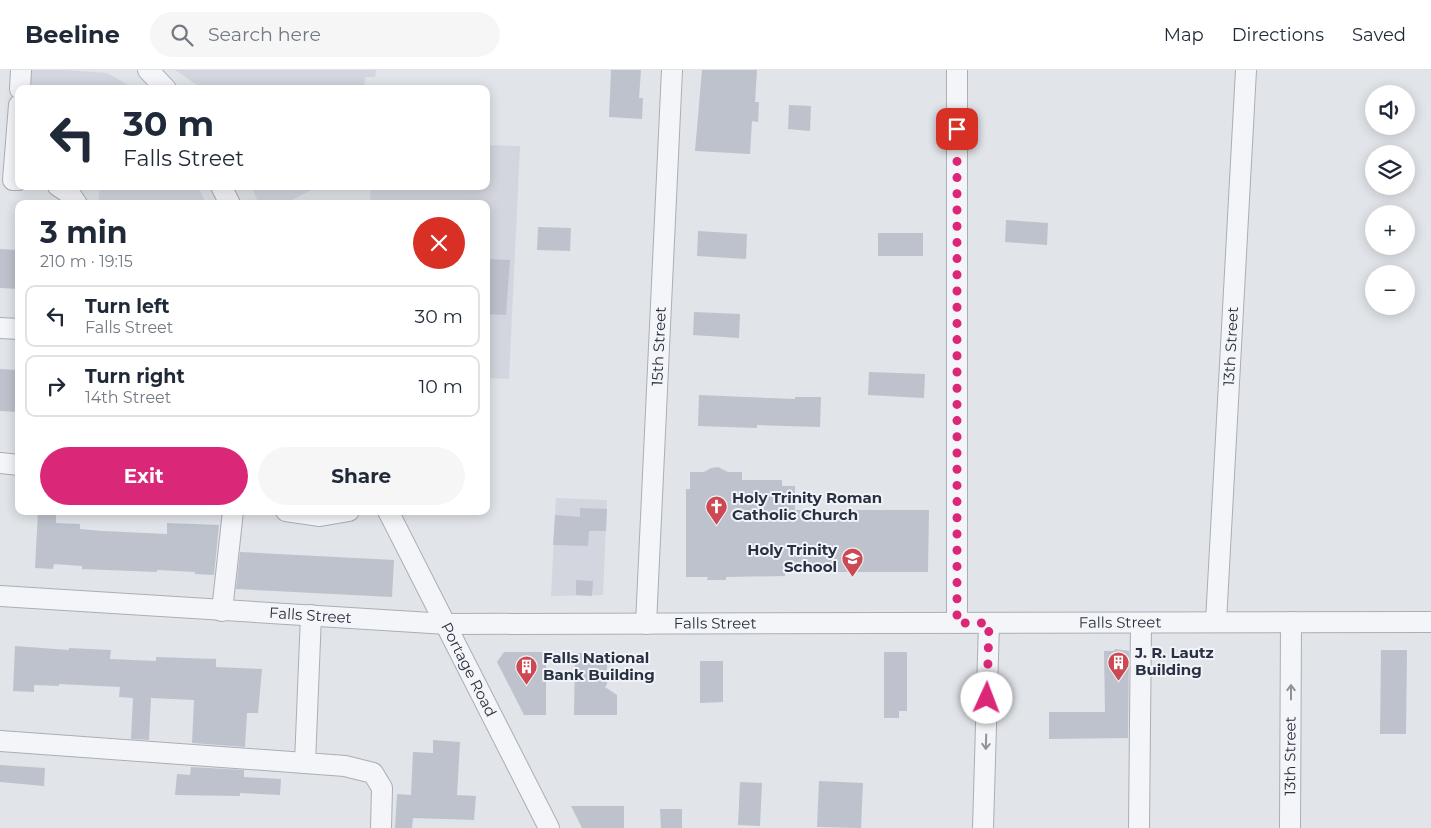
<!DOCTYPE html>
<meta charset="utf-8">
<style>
:root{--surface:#fff;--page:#f6f6f7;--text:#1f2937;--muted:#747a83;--line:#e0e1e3;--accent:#db2777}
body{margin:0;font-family:Montserrat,sans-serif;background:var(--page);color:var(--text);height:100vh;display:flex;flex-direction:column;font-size:19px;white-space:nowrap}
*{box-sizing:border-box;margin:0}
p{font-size:16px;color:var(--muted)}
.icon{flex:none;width:28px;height:28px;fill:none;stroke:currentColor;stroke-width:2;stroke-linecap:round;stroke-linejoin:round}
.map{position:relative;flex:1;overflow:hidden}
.details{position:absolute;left:15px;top:130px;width:475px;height:315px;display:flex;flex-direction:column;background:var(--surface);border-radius:10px;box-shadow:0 2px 12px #0003}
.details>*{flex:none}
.banner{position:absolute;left:15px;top:15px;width:475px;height:105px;border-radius:10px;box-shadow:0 2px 12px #0003;background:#fff;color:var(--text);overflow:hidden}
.controls{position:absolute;left:1365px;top:15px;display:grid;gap:10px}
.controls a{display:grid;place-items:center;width:50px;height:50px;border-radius:50%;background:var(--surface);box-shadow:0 2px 12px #0003;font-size:25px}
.pin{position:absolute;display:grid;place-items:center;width:42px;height:42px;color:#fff;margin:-21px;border-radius:10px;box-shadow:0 2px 8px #0006}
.me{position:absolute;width:55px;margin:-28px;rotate:2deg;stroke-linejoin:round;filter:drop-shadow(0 0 4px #0008)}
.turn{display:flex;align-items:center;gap:18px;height:105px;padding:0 25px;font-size:22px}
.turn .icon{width:65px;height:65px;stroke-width:2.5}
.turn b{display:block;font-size:35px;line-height:42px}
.round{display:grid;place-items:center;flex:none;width:52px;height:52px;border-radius:26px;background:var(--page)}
.headline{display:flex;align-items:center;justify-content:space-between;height:85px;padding:0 25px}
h1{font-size:30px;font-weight:700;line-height:38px}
.action{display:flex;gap:10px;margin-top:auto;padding:10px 25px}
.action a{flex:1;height:58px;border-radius:30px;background:var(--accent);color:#fff;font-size:20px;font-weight:700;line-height:58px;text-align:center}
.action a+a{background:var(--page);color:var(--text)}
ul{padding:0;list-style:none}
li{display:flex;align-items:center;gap:15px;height:62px;margin:0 10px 8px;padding:0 15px;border:2px solid var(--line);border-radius:10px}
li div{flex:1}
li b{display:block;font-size:19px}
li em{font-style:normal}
header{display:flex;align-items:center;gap:30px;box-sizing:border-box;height:70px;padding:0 25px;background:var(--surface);border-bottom:1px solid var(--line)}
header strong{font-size:24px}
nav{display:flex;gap:28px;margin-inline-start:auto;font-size:18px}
.search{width:350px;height:45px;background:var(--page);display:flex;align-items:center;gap:12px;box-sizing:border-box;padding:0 18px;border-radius:28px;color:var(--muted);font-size:19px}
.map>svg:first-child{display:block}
</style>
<header>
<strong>Beeline</strong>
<div class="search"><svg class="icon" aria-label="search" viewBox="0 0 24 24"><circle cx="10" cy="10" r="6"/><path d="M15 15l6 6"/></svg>Search here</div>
<nav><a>Map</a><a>Directions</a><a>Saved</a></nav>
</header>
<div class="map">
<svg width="1431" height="758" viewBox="0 0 1431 758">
<rect width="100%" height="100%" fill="#e1e4e9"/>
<g fill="#d3d6de">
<polygon points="29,0 64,0 107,3 135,19 27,19"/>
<polygon points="175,0 376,0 375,7 365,7 364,19 203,19"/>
<polygon points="486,75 520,76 509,309 486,308 486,134 370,134 371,116 486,116"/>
<polygon points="100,116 198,116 206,134 98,134"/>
<polygon points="251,116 319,116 284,134 259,134"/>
<polygon points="556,428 607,430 603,525 551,526"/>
</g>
<g fill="#bec2cc">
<polygon points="611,0 641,0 639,28 643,28 642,49 609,47"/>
<polygon points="702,0 757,0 755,32 759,32 758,52 752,51 750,84 695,81"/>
<polygon points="789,35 811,36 810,61 788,59"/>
<polygon points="1006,150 1048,153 1047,175 1005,172"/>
<polygon points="538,157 571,158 570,181 537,180"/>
<polygon points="698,161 747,164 746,189 697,186"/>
<rect x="878" y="163" width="45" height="23"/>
<polygon points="0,179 19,180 19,219 0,218"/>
<polygon points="486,189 510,190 506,245 486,244"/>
<polygon points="694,242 740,244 739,268 693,265"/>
<polygon points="0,299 19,300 19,342 0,341"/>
<polygon points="869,302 925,304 924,328 868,325"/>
<polygon points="699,325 795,329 795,327 821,327 820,357 757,355 757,358 698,356"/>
<polygon points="718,397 728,402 742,402 742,410 782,410 782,416 795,416 795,440 929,440 928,502 797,502 785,503 785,506 726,507 726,510 707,510 708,507 686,507 686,419 690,419 690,402 704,402 711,398"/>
<polygon points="580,438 607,439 606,461 589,461 588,476 553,475 555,445 580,447"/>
<polygon points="38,441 56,441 56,453 80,454 80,459 103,461 167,464 167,453 219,455 214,505 195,504 195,502 157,500 157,502 82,499 82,496 54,494 53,499 35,498"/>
<polygon points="240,482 394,490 392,527 236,519"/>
<polygon points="576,510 593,511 592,526 576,525"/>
<polygon points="15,576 69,580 69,578 111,580 110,589 156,591 156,587 216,589 216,597 262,599 258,643 247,643 245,677 192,673 194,630 151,628 149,670 131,669 133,628 119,627 120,617 59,614 59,616 34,615 34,622 13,621"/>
<polygon points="1116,579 1129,581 1128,668 1049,669 1049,642 1105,642 1104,581 1113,581"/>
<polygon points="1381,580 1407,580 1406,664 1380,664"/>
<polygon points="504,582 546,582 546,645 524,645 497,592"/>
<polygon points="884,582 907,582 907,641 899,641 899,648 884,648"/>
<polygon points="575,583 607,583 607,614 605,617 617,625 617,645 574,645"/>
<polygon points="700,591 723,591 723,632 700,633"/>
<polygon points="433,670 460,672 457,725 476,726 474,750 413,748 412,758 395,758 397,724 411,725 413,682 433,683"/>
<polygon points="0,695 45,698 44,716 0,712"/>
<polygon points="191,697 244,700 244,707 281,709 280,725 240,723 240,726 175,725 177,704 190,705"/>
<polygon points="819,711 863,713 861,758 817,757"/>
<polygon points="740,712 762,713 760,756 738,755"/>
<polygon points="571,736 624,736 624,758 582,758"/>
<polygon points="660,739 682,739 682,758 661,758"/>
</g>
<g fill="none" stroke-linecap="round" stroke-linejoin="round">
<defs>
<g id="minor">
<polyline points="148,0 166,19"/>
<polyline points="957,0 957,553"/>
<polyline points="20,19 21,0"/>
<polyline points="19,35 13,110 19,110"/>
<polyline points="58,116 70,124 77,134"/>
<polyline points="221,116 230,134"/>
<polyline points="0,258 19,259"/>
<polyline points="0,393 19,395"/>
<polyline points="286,441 320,446 349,441"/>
<path id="s1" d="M388,441L549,758"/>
<path id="s2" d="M0,526L447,554L1431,552"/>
<polyline points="222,541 233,441"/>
<polyline points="311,545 305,693 345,696 373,703 382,718 381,758"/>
<path id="s3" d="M1216,552L1246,0"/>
<path id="s4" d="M646,554L672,0"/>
<polyline points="0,671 305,693"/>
<polyline points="983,758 989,553"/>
<polyline points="1139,758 1141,553"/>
<path id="s5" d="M1290,758L1291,552"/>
</g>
</defs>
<use href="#minor" stroke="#aaaeb7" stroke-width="22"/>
<use href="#minor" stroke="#f4f5f8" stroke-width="20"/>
</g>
<defs><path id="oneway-shaft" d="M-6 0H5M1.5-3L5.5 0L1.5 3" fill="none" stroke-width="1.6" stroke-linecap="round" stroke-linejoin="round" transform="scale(1.25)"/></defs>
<g stroke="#8e929c">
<use href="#oneway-shaft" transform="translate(1291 622) rotate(-90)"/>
<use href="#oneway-shaft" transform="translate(986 672) rotate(92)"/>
</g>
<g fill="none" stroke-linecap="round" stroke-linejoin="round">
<polyline stroke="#db2777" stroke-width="9" stroke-dasharray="0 16.2" points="957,59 957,553 989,553 987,628"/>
</g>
<defs>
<symbol id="church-pin" viewBox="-11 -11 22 30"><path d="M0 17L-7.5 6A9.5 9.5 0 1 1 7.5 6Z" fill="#cc4852" stroke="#f0f3f7"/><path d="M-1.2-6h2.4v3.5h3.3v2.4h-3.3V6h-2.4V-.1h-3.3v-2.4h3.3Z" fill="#fff"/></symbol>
<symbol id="school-pin" viewBox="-11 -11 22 30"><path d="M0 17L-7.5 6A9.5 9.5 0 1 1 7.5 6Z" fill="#cc4852" stroke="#f0f3f7"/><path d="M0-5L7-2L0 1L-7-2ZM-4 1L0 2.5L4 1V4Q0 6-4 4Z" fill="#fff"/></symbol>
<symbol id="building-pin" viewBox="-11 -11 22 30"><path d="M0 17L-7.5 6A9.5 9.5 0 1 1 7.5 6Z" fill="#cc4852" stroke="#f0f3f7"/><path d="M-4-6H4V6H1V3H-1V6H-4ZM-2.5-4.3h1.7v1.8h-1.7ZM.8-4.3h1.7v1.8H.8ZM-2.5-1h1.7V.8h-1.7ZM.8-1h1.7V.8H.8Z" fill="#fff"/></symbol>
</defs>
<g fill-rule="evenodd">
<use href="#church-pin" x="704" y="424" width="25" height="34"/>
<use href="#school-pin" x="840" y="476" width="25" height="34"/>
<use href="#building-pin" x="1106" y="580" width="25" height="34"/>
<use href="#building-pin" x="514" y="584" width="25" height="34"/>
</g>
<g text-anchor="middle" stroke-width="4" stroke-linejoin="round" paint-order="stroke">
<g font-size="15" fill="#293041" stroke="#f0f3f7">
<text dy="5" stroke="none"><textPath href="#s3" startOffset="276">13th Street</textPath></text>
<text dy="5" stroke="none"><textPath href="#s4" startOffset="278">15th Street</textPath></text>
<text dy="5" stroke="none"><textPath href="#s2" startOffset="311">Falls Street</textPath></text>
<text dy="5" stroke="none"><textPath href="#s2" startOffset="1121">Falls Street</textPath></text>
<text dy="5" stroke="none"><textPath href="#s2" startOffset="716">Falls Street</textPath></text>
<text dy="5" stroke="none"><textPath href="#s1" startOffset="178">Portage Road</textPath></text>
<text dy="5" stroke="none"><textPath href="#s5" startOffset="72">13th Street</textPath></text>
</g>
<g font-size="15" font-weight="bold" fill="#293041" stroke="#f0f3f7" text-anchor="start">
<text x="732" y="433">Holy Trinity Roman<tspan x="732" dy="17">Catholic Church</tspan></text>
<text x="837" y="485" text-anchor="end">Holy Trinity<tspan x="837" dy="17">School</tspan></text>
<text x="1135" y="588">J. R. Lautz<tspan x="1135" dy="17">Building</tspan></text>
<text x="543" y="593">Falls National<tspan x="543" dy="17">Bank Building</tspan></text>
</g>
</g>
</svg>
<div class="controls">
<a><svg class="icon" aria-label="sound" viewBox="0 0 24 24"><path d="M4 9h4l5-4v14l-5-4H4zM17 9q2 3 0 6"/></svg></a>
<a><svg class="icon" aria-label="layers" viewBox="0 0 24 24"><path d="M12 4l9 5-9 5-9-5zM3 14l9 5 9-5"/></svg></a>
<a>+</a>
<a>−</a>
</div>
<div class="pin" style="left:957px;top:59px;background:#d93025"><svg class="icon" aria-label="arrive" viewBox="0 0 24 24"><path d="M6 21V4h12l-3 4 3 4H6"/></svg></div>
<svg class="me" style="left:987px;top:628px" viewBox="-20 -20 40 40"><circle r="19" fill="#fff"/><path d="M0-13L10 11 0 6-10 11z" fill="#db2777"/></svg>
<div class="banner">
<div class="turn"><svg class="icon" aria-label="left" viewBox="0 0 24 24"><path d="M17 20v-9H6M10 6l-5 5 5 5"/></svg><div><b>30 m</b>Falls Street</div></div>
</div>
<section class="details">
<div class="headline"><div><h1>3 min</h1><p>210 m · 19:15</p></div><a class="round" style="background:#d93025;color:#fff"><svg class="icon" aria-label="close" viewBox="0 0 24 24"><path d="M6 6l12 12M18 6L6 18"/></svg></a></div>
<ul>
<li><svg class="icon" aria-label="left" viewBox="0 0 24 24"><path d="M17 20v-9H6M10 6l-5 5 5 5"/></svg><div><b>Turn left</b><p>Falls Street</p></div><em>30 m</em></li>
<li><svg class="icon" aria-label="right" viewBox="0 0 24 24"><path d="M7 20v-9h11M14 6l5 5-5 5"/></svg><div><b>Turn right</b><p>14th Street</p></div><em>10 m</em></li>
</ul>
<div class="action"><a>Exit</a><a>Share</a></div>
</section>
</div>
